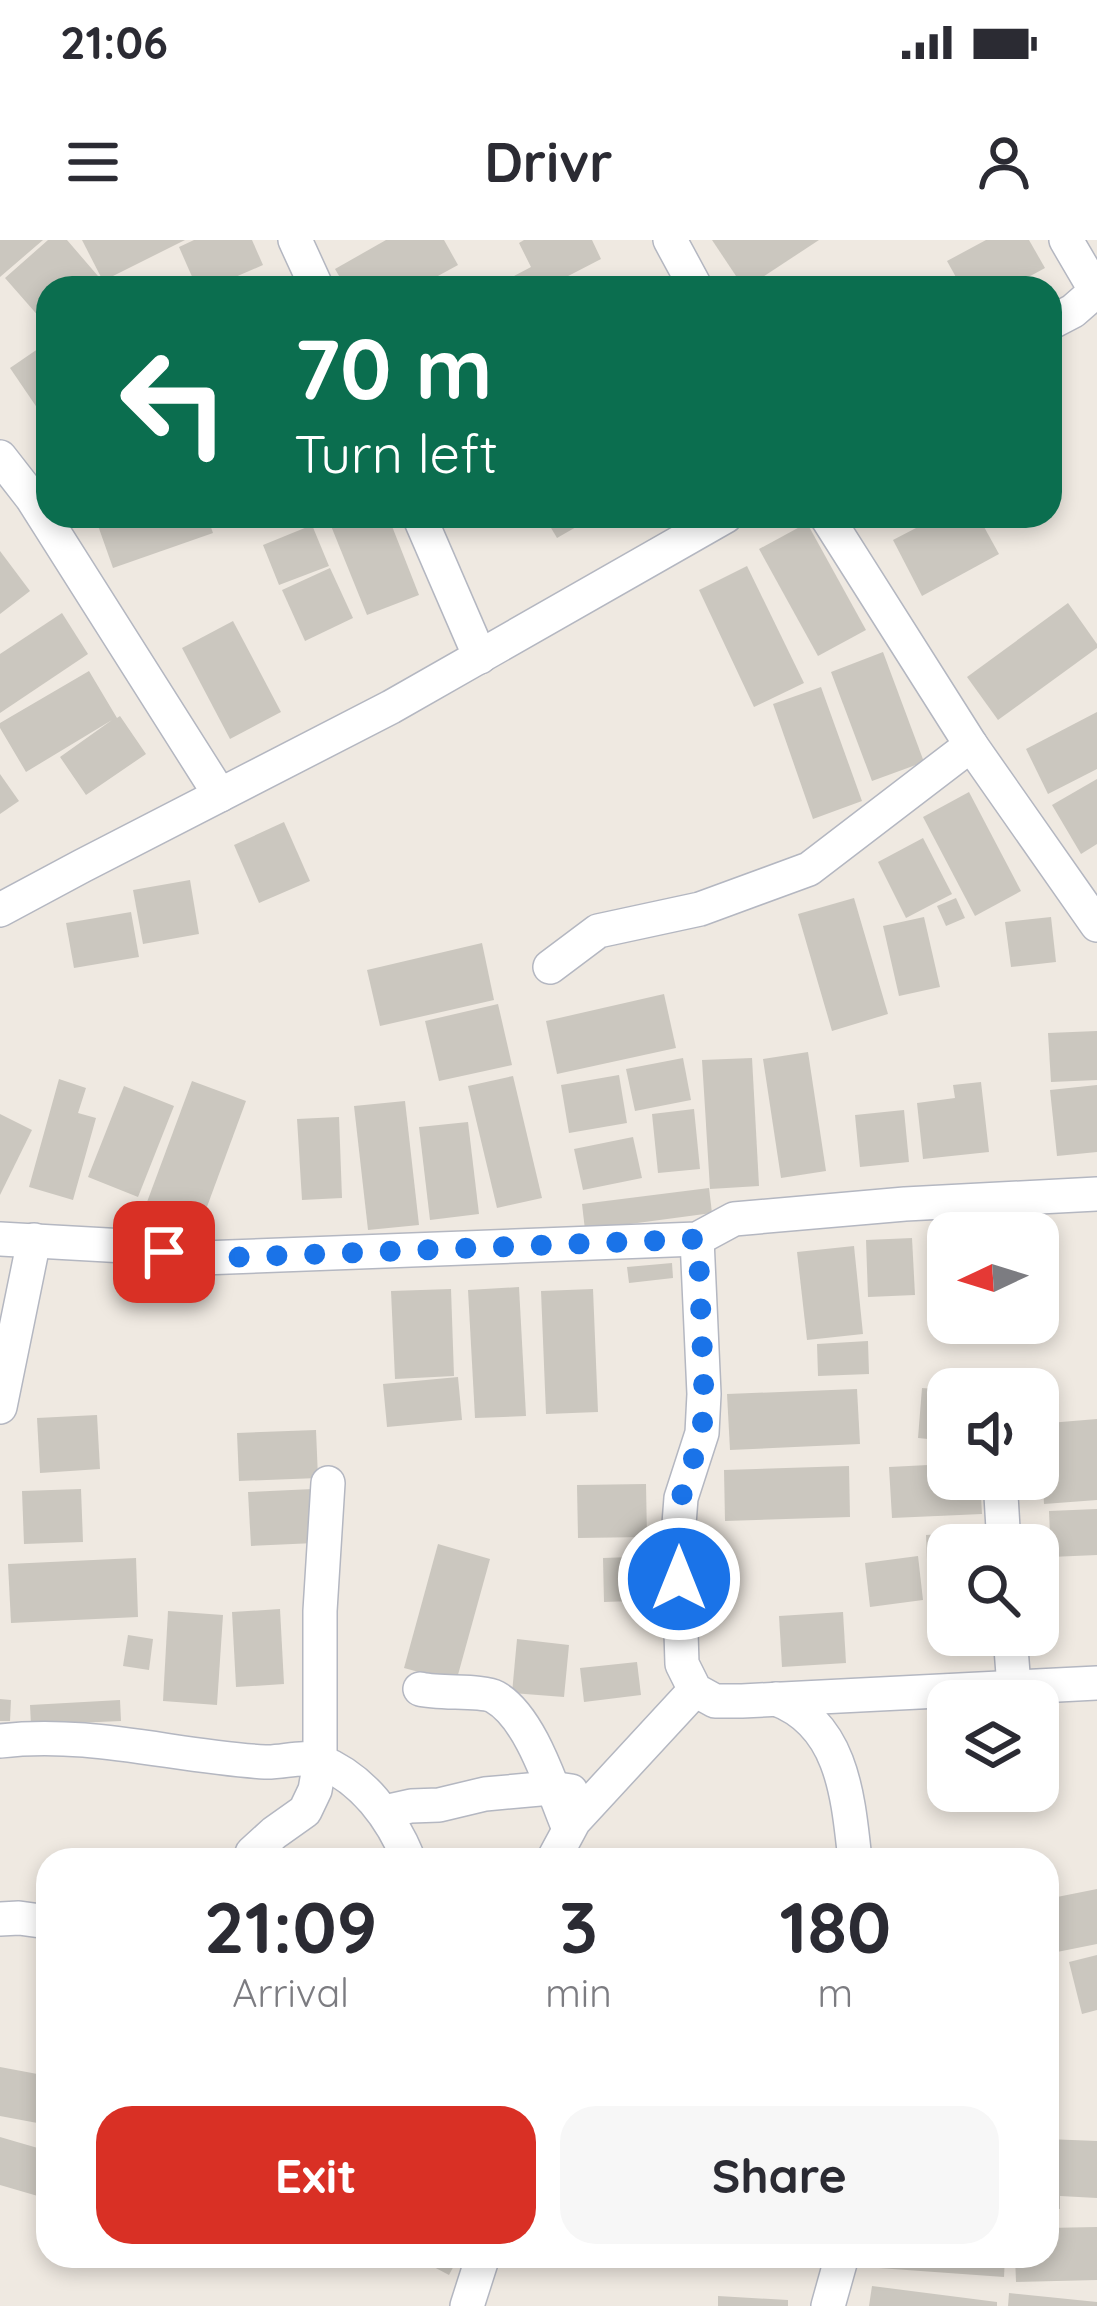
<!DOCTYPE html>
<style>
:root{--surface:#fff;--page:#f7f7f7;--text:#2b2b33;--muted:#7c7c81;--accent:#d93025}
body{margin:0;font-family:Quicksand,sans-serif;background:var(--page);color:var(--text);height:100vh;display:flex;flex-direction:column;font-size:45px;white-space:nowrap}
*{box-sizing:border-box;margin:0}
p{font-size:39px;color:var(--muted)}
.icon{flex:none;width:66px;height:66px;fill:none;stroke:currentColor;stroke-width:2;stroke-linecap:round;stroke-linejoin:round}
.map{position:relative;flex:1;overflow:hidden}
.sheet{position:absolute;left:36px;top:1608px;width:1023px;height:420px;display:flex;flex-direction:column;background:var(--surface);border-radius:36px;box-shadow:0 6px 18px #0003}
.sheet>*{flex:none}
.guide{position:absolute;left:36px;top:36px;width:1026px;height:252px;border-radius:36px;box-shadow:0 6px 18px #0003;background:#0b6e4f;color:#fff;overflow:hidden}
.needle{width:78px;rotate:266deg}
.fabs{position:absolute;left:927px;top:972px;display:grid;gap:24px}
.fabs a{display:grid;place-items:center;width:132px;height:132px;border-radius:24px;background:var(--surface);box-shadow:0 6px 18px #0003;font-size:60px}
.pin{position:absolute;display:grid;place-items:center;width:102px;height:102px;color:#fff;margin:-51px;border-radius:24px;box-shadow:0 6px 18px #0006}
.me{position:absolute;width:132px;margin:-66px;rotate:0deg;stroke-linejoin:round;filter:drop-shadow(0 0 9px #0008)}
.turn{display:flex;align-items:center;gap:42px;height:252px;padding:0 60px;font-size:54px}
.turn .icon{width:156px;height:156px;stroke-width:2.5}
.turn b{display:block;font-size:84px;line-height:102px}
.eta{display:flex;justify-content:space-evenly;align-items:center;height:204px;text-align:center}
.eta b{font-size:72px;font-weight:800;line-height:84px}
.button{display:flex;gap:24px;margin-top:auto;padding:24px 60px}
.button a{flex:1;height:138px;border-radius:36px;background:var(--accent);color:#fff;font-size:48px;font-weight:800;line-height:138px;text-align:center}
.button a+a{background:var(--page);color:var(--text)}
.status{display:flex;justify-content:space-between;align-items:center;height:84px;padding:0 60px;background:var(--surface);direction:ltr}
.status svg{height:33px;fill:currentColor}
header{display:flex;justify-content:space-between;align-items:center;height:156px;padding:0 60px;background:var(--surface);font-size:54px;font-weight:800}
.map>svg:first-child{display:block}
</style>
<div class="status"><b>21:06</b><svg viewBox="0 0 49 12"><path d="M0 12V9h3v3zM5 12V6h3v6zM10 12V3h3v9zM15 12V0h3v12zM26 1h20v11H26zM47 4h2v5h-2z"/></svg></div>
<header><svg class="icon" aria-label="menu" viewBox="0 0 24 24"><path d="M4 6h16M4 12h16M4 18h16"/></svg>Drivr<svg class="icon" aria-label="person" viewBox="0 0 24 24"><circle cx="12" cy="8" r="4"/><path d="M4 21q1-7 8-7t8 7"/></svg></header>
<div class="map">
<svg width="1097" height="2066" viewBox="0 0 1097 2066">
<rect width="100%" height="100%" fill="#efe9e1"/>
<g fill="#cbc7bf">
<polygon points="0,0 43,0 0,37"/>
<polygon points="48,0 67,0 104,43 98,48 48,48 48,87 5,38"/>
<polygon points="82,0 185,0 103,41"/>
<polygon points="194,0 252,0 263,25 210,48 197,48 179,7"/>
<polygon points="386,0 444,0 458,25 416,48 346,48 335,29"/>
<polygon points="524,0 592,0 601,19 545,48 520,48 514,36 531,27 519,3"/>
<polygon points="712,0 819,0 746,48 744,48"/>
<polygon points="986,0 1029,0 1045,28 1008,48 962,48 947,21"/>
<polygon points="48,102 48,175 44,178 10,128"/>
<polygon points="107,276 207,276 213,293 113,328 96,280"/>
<polygon points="327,276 388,276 419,355 367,375"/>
<polygon points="544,276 579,276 583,283 557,298"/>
<polygon points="939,276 978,276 999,314 922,356 893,300"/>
<polygon points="807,283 866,390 818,416 759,309"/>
<polygon points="312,285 329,326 279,345 263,305"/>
<polygon points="0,311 30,351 0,374"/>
<polygon points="747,326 804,443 754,467 699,350"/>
<polygon points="330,328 353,378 305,401 282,350"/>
<polygon points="1068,363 1097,404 1097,408 998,480 967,437"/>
<polygon points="62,373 88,414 0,473 0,414"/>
<polygon points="233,381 281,472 230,499 182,408"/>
<polygon points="883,412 924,522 872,541 831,432"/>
<polygon points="89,431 117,478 120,476 146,514 86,555 60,517 112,480 26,532 0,488 0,483"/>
<polygon points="821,447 862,561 813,579 773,464"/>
<polygon points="1097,472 1097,529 1048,554 1026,509"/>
<polygon points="0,534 19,561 0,574"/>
<polygon points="1097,539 1097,604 1081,614 1052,565"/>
<polygon points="969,552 1021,651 975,676 923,577"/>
<polygon points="284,582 310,641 259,663 234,605"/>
<polygon points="923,598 952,654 906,678 878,622"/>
<polygon points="190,640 199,694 143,704 133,650"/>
<polygon points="854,658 888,774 832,791 798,674"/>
<polygon points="956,658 965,678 946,686 937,666"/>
<polygon points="131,672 139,717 74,728 66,683"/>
<polygon points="924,677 940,747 899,756 883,686"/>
<polygon points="1051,677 1056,722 1011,727 1005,682"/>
<polygon points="482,703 494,760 380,786 367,730"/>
<polygon points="664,754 676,808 557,834 546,781"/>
<polygon points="498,764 512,825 439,841 425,781"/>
<polygon points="1097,791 1097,840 1051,842 1048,793"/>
<polygon points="808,812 826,931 781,938 763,819"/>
<polygon points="683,818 691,860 635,871 626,829"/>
<polygon points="752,818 759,946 710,949 702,820"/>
<polygon points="619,835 627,883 569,893 561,845"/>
<polygon points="513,836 542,958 497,968 468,846"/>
<polygon points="59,839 86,848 78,873 96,878 73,960 29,947"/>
<polygon points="192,841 246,861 201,983 147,962"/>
<polygon points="981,842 989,912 923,919 917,863 955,858 953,845"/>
<polygon points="1097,845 1097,912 1057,916 1050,850"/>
<polygon points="124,846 174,866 138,957 88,937"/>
<polygon points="405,861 419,985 368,990 354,866"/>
<polygon points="694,869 700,929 658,933 652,874"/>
<polygon points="904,870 909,922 860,927 855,875"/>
<polygon points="0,874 32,890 0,955"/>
<polygon points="339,877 342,958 302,960 297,879"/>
<polygon points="468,882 479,974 430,980 419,887"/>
<polygon points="633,897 642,938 583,950 574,909"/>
<polygon points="709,948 712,973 585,990 582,964"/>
<polygon points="1054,989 1059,1044 1038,1046 1038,990"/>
<polygon points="912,998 915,1055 868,1057 866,1000"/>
<polygon points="854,1006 863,1094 807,1100 797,1012"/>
<polygon points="672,1023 673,1038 629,1043 627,1027"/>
<polygon points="519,1047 526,1176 475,1178 468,1050"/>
<polygon points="451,1049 454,1136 395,1139 391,1051"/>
<polygon points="593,1049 598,1172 546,1174 541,1051"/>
<polygon points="868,1101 869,1134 818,1136 817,1104"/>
<polygon points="458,1137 462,1180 387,1187 383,1144"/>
<polygon points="922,1148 948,1150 948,1201 918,1198"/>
<polygon points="857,1149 860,1204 730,1210 727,1154"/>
<polygon points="97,1175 100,1229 40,1233 37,1178"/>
<polygon points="1097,1179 1097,1260 1044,1264 1041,1214 1051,1213 1049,1183"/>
<polygon points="316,1190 318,1238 239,1241 237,1193"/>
<polygon points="948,1224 948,1239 980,1239 982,1274 892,1278 889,1227"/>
<polygon points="849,1226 850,1277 725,1281 724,1230"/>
<polygon points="646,1244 647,1297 578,1298 577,1245"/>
<polygon points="81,1249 83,1302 24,1304 22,1251"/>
<polygon points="313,1249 315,1303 251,1306 248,1252"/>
<polygon points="1097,1269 1097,1315 1051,1317 1049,1271"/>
<polygon points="986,1291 987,1305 948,1305 948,1367 929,1368 926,1295"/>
<polygon points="438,1304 490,1319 456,1442 404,1428"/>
<polygon points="659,1316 661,1360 604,1362 603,1318"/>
<polygon points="918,1316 923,1360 870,1367 865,1323"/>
<polygon points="136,1318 138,1377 11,1383 8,1324"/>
<polygon points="280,1369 284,1444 236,1447 232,1372"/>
<polygon points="168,1371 223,1375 217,1465 163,1461"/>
<polygon points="843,1372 846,1423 782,1427 779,1376"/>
<polygon points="128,1395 153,1399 149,1430 123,1426"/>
<polygon points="517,1399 569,1405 564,1457 512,1453"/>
<polygon points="637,1422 641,1455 584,1462 580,1428"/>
<polygon points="0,1459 11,1460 10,1481 0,1481"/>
<polygon points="120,1460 121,1481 31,1485 30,1465"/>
<polygon points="1097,1649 1097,1704 1047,1714 1047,1659"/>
<polygon points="1097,1715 1097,1770 1082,1774 1069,1722"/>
<polygon points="0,1827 48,1836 48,1885 0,1876"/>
<polygon points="0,1897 48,1911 48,1959 0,1945"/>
<polygon points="1047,1899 1097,1901 1097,1958 1060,1956 1060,1969 1047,1968"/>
<polygon points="1097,1987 1097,2040 1016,2042 1015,2016 1047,2016 1047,1988"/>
<polygon points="413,2016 459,2016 449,2035"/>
<polygon points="880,2016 1005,2016 1004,2037 879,2028"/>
<polygon points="872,2046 997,2062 997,2066 869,2066"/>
<polygon points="1009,2053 1097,2062 1097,2066 1008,2066"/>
<polygon points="718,2056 788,2060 788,2066 718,2066"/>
</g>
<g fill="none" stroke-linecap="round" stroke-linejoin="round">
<defs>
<g id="minor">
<polyline points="295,0 317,48"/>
<polyline points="670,0 696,48"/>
<polyline points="1066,0 1097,53"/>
<polyline points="1050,83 1073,71 1097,50"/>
<polyline points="0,217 32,258 220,555"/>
<polyline points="419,276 480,417"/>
<polyline points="826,276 971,505 1097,685"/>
<polyline points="0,670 82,626 391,467 726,276"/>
<polyline points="550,727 598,691 700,669 809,629 971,505"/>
<polyline points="0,999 125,1006 202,1018 697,999 734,979 905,964 1097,954"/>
<polyline points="697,999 704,1154 702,1193 681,1258 678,1297 682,1424 695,1450 715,1461 742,1461 1097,1443"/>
<polyline points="0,1167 34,1000"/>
<polyline points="1000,1239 1004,1305"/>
<polyline points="1010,1395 1014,1447"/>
<path d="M420,1449C439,1454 483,1450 495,1457C532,1478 553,1552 569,1589"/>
<path d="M776,1459C843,1484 848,1557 855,1620"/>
<path d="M0,1501C89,1490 176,1517 265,1522C282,1523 303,1515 319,1521C363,1538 392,1578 409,1620"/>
<polyline points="384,1572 411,1566 439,1565 485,1554 551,1548 571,1551"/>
<polyline points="250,1620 252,1613 274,1593 305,1571 315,1550 320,1522 320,1371 328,1243"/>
<polyline points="553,1620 574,1581 695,1450"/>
<polyline points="0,1679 19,1678 48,1682"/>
<polyline points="467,2066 483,2016"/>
<polyline points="828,2066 842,2016"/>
</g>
</defs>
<use href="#minor" stroke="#b4b7c1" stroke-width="36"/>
<use href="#minor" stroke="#fff" stroke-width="33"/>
</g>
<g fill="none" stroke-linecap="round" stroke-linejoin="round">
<polyline stroke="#1a73e8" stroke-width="21" stroke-dasharray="0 37.8" points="164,1012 202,1018 244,1017 698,999 704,1154 702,1192 681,1258 678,1297 679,1339"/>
</g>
</svg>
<div class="fabs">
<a><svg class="needle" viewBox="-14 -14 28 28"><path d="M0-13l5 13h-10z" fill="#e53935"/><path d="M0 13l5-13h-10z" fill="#7c7c81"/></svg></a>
<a><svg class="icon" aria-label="sound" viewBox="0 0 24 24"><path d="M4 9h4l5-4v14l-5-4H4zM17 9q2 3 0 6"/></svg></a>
<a><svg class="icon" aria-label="search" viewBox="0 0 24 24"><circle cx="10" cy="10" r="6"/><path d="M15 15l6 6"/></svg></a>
<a><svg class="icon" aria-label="layers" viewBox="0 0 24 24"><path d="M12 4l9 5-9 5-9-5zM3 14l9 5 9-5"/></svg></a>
</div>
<div class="pin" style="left:164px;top:1012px;background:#d93025"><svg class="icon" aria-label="arrive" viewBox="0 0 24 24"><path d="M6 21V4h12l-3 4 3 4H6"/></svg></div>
<svg class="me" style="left:679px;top:1339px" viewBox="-20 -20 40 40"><circle r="17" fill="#1a73e8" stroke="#fff" stroke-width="3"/><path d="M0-11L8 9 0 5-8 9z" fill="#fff"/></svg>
<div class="guide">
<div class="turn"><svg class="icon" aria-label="left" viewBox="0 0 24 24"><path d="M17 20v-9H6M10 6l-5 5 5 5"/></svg><div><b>70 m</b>Turn left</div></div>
</div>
<section class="sheet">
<div class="eta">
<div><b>21:09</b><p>Arrival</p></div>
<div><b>3</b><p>min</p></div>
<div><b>180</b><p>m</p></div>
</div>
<div class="button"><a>Exit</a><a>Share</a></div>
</section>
</div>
